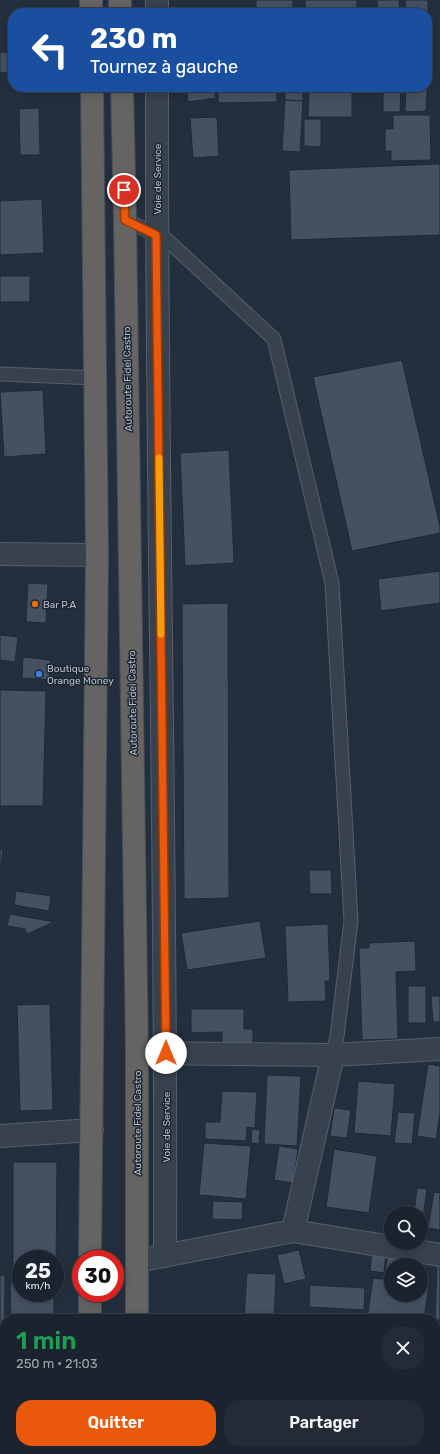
<!DOCTYPE html>
<html lang="fr">
<meta charset="utf-8">
<style>
:root{--surface:#1b232e;--page:#242b36;--text:#f1f3f6;--muted:#a0a4aa;--line:#39404a;--accent:#ea580c}
body{margin:0;font-family:Rubik,sans-serif;background:var(--page);color:var(--text);height:100vh;display:flex;flex-direction:column;font-size:15px;white-space:nowrap}
*{box-sizing:border-box;margin:0}
p{font-size:13px;color:var(--muted)}
.icon{flex:none;width:22px;height:22px;fill:none;stroke:currentColor;stroke-width:2;stroke-linecap:round;stroke-linejoin:round}
.map{position:relative;flex:1;overflow:hidden}
.panel{position:absolute;left:0px;top:1314px;width:440px;height:140px;display:flex;flex-direction:column;background:var(--surface);border-radius:16px 16px 0 0;box-shadow:0 2px 10px #0003,0 0 0 1px var(--line)}
.panel>*{flex:none}
.banner{position:absolute;left:8px;top:8px;width:424px;height:84px;border-radius:16px;box-shadow:0 2px 10px #0003,0 0 0 1px var(--line);background:#1a4fa0;color:#fff;overflow:hidden}
.controls{position:absolute;left:384px;top:1206px;display:grid;gap:8px}
.controls a{display:grid;place-items:center;width:44px;height:44px;border-radius:50%;background:var(--surface);box-shadow:0 2px 10px #0003,0 0 0 1px var(--line);font-size:20px}
.speed{position:absolute;left:12px;top:1250px;display:flex;gap:8px;font-size:20px;font-weight:700;text-align:center}
.speed>*{display:grid;place-content:center;width:52px;height:52px;border-radius:50%;background:var(--surface);box-shadow:0 2px 10px #0003,0 0 0 1px var(--line);line-height:1}
.speed small{font-size:10px;font-weight:400}
.speed .limit{border:6px solid #d22;background:#fff;color:#111}
.pin{position:absolute;display:grid;place-items:center;width:34px;height:34px;color:#fff;margin:-17px;border:2px solid #fff;border-radius:50%;box-shadow:0 1px 4px #0007}
.me{position:absolute;width:44px;margin:-22px;rotate:0deg;stroke-linejoin:round;filter:drop-shadow(0 0 3px #0008)}
.turn{display:flex;align-items:center;gap:14px;height:84px;padding:0 16px;font-size:18px}
.turn .icon{width:52px;height:52px;stroke-width:2.5}
.turn b{display:block;font-size:28px;line-height:34px}
.round{display:grid;place-items:center;flex:none;width:42px;height:42px;border-radius:16px;background:var(--page)}
.summary{display:flex;align-items:center;justify-content:space-between;height:68px;padding:0 16px}
h1{font-size:24px;font-weight:600;line-height:30px;color:#1e9e55}
.cta{display:flex;gap:8px;margin-top:auto;padding:8px 16px}
.cta a{flex:1;height:46px;border-radius:16px;background:var(--accent);color:#fff;font-size:16px;font-weight:600;line-height:46px;text-align:center}
.cta a+a{background:var(--page);color:var(--text)}
.map>svg:first-child{display:block}
</style>
<div class="map">
<svg width="440" height="1454" viewBox="0 0 440 1454">
<rect width="100%" height="100%" fill="#242f3e"/>
<g fill="#455162" stroke="#1f2835">
<rect x="256" y="0" width="37" height="13"/>
<rect x="305" y="0" width="52" height="13"/>
<polygon points="377,0 399,0 400,13 378,13"/>
<polygon points="405,0 428,0 428,24 427,13 406,13"/>
<polygon points="0,52 13,52 13,72 0,73"/>
<polygon points="429,57 426,111 405,112 406,87 427,87 427,58"/>
<polygon points="186,87 214,87 216,98 188,102"/>
<polygon points="218,87 277,87 277,102 218,103"/>
<polygon points="285,87 303,87 303,101 285,100"/>
<polygon points="309,87 352,87 352,117 308,117"/>
<polygon points="383,87 401,87 400,112 383,112"/>
<polygon points="285,100 303,101 300,152 282,151"/>
<polygon points="39,108 40,155 20,155 19,109"/>
<polygon points="393,115 430,115 431,160 391,161 391,151 385,151 385,129 393,129"/>
<polygon points="217,117 219,156 193,158 190,118"/>
<polygon points="304,119 321,119 321,147 304,146"/>
<polygon points="440,164 440,235 291,240 289,170"/>
<polygon points="42,199 44,253 0,255 0,201"/>
<rect x="0" y="276" width="30" height="26"/>
<polygon points="402,360 440,527 440,533 352,551 313,377"/>
<polygon points="43,390 46,454 4,457 0,392"/>
<polygon points="229,450 234,563 185,566 180,453"/>
<polygon points="440,571 440,603 381,611 378,579"/>
<polygon points="28,583 48,584 46,623 26,622"/>
<polygon points="228,603 229,898 184,899 182,604"/>
<polygon points="0,635 18,637 15,662 0,660"/>
<polygon points="23,657 51,660 49,680 22,678"/>
<polygon points="0,690 46,691 43,806 0,806"/>
<polygon points="0,849 3,849 0,876"/>
<polygon points="309,870 331,870 332,894 310,894"/>
<polygon points="16,891 51,896 49,911 14,905"/>
<polygon points="10,914 54,922 27,934 25,929 7,926"/>
<polygon points="260,921 266,958 187,970 181,933"/>
<polygon points="328,924 330,981 325,981 326,1001 288,1002 285,926"/>
<polygon points="415,941 416,971 396,972 398,1039 362,1040 359,948 369,948 369,943"/>
<rect x="408" y="986" width="18" height="37"/>
<polygon points="431,996 440,996 440,1022 433,1022"/>
<polygon points="50,1004 53,1110 20,1111 17,1005"/>
<polygon points="191,1009 244,1009 244,1029 253,1029 253,1044 222,1045 222,1032 191,1033"/>
<polygon points="428,1064 440,1066 440,1113 436,1139 417,1136"/>
<polygon points="267,1075 301,1076 297,1146 264,1144"/>
<polygon points="358,1081 395,1084 391,1136 354,1133"/>
<polygon points="222,1091 257,1092 255,1128 247,1127 246,1141 205,1139 205,1122 220,1122"/>
<polygon points="334,1108 351,1110 347,1138 330,1136"/>
<polygon points="398,1112 415,1113 412,1144 394,1143"/>
<polygon points="252,1129 260,1130 259,1144 251,1143"/>
<polygon points="204,1143 251,1146 246,1199 199,1195"/>
<polygon points="279,1146 298,1149 293,1183 274,1180"/>
<polygon points="334,1149 377,1156 369,1213 326,1207"/>
<polygon points="13,1162 57,1162 56,1278 55,1278 55,1259 21,1259 21,1278 13,1278"/>
<polygon points="417,1188 427,1189 422,1225 421,1225 421,1213 414,1213"/>
<polygon points="434,1192 440,1193 440,1230 428,1228"/>
<polygon points="213,1201 243,1202 242,1220 212,1219"/>
<polygon points="299,1250 306,1279 284,1284 277,1255"/>
<polygon points="372,1250 386,1252 384,1273 370,1271"/>
<polygon points="389,1251 416,1257 414,1265 391,1265 391,1275 384,1274"/>
<polygon points="437,1266 440,1266 440,1320 435,1320"/>
<polygon points="247,1273 276,1274 274,1318 258,1317 258,1319 244,1319"/>
<polygon points="0,1275 5,1275 4,1388 0,1388"/>
<polygon points="373,1278 391,1280 391,1295 421,1295 421,1285 429,1286 424,1319 367,1319"/>
<polygon points="10,1283 21,1283 21,1293 54,1293 54,1319 11,1319"/>
<polygon points="310,1285 365,1288 364,1310 309,1307"/>
<polygon points="312,1314 357,1315 357,1319 311,1319"/>
<polygon points="435,1416 440,1416 440,1454 432,1454 432,1449 435,1449"/>
<polygon points="21,1449 63,1449 64,1454 22,1454"/>
<polygon points="191,1449 212,1449 213,1454 191,1454"/>
<polygon points="289,1449 342,1449 341,1454 289,1454"/>
</g>
<g fill="none" stroke-linecap="round" stroke-linejoin="round">
<defs>
<g id="service">
<polyline points="125,220 166,239 274,339 332,583 351,921 337,1036 333,1055"/>
<polyline points="0,374 95,378"/>
</g>
<g id="minor">
<polyline points="157,13 157,0"/>
<path d="M157,87C156,477 167,866 165,1256"/>
<polyline points="0,554 97,555"/>
<polyline points="137,1053 333,1055 440,1049"/>
<polyline points="0,1136 92,1130"/>
<polyline points="293,1231 333,1055"/>
<polyline points="137,1261 293,1231 440,1255"/>
<polyline points="0,1415 5,1415"/>
</g>
<g id="trunk">
<polyline points="91,0 91,13"/>
<polyline points="120,0 120,13"/>
<polyline points="122,87 125,220 137,1053 137,1319"/>
<polyline points="90,1259 97,555 92,87"/>
<polyline points="90,1319 90,1293"/>
<polyline points="89,1449 89,1454"/>
<polyline points="140,1449 140,1454"/>
</g>
</defs>
<use href="#service" stroke="#565f6c" stroke-width="15"/>
<use href="#minor" stroke="#565f6c" stroke-width="24"/>
<use href="#trunk" stroke="#434c59" stroke-width="24"/>
<use href="#service" stroke="#38414e" stroke-width="13"/>
<use href="#minor" stroke="#38414e" stroke-width="22"/>
<use href="#trunk" stroke="#656462" stroke-width="22"/>
</g>
<g fill="none" stroke-linecap="round" stroke-linejoin="round">
<defs>
<polyline id="route" points="124,190 125,220 156,235 166,1053"/>
</defs>
<use href="#route" stroke="#983908" stroke-width="10"/>
<use href="#route" stroke="#ea580c" stroke-width="7"/>
<polyline stroke="#f59e0b" stroke-width="7" points="159,458 161,634"/>
</g>
<circle fill="#e8710a" stroke="#1d2633" stroke-width="1.5" cx="35" cy="604" r="4"/>
<circle fill="#3f7fe0" stroke="#1d2633" stroke-width="1.5" cx="39" cy="674" r="4"/>
<g text-anchor="middle" stroke-width="3" stroke-linejoin="round" paint-order="stroke">
<g font-size="10" fill="#b4bcc9" stroke="#1d2633">
<text transform="translate(157 179) rotate(-90)" y="4">Voie de Service</text>
<text transform="translate(127 379) rotate(-91)" y="4">Autoroute Fidel Castro</text>
<text transform="translate(132 703) rotate(-91)" y="4">Autoroute Fidel Castro</text>
<text transform="translate(137 1123) rotate(-90)" y="4">Autoroute Fidel Castro</text>
<text transform="translate(166 1127) rotate(-90)" y="4">Voie de Service</text>
</g>
<g font-size="10" fill="#b4bcc9" stroke="#1d2633" text-anchor="start">
<text x="43" y="608">Bar P.A</text>
<text x="47" y="672">Boutique<tspan x="47" dy="12">Orange Money</tspan></text>
</g>
</g>
</svg>
<div class="controls">
<a><svg class="icon" aria-label="search" viewBox="0 0 24 24"><circle cx="10" cy="10" r="6"/><path d="M15 15l6 6"/></svg></a>
<a><svg class="icon" aria-label="layers" viewBox="0 0 24 24"><path d="M12 4l9 5-9 5-9-5zM3 14l9 5 9-5"/></svg></a>
</div>
<div class="speed"><div>25<small>km/h</small></div><div class="limit">30</div></div>
<div class="pin" style="left:124px;top:190px;background:#d93025"><svg class="icon" aria-label="arrive" viewBox="0 0 24 24"><path d="M6 21V4h12l-3 4 3 4H6"/></svg></div>
<svg class="me" style="left:166px;top:1053px" viewBox="-20 -20 40 40"><circle r="19" fill="#fff"/><path d="M0-13L10 11 0 6-10 11z" fill="#ea580c"/></svg>
<div class="banner">
<div class="turn"><svg class="icon" aria-label="left" viewBox="0 0 24 24"><path d="M17 20v-9H6M10 6l-5 5 5 5"/></svg><div><b>230 m</b>Tournez à gauche</div></div>
</div>
<section class="panel">
<div class="summary"><div><h1>1 min</h1><p>250 m · 21:03</p></div><a class="round"><svg class="icon" aria-label="close" viewBox="0 0 24 24"><path d="M6 6l12 12M18 6L6 18"/></svg></a></div>
<div class="cta"><a>Quitter</a><a>Partager</a></div>
</section>
</div>
